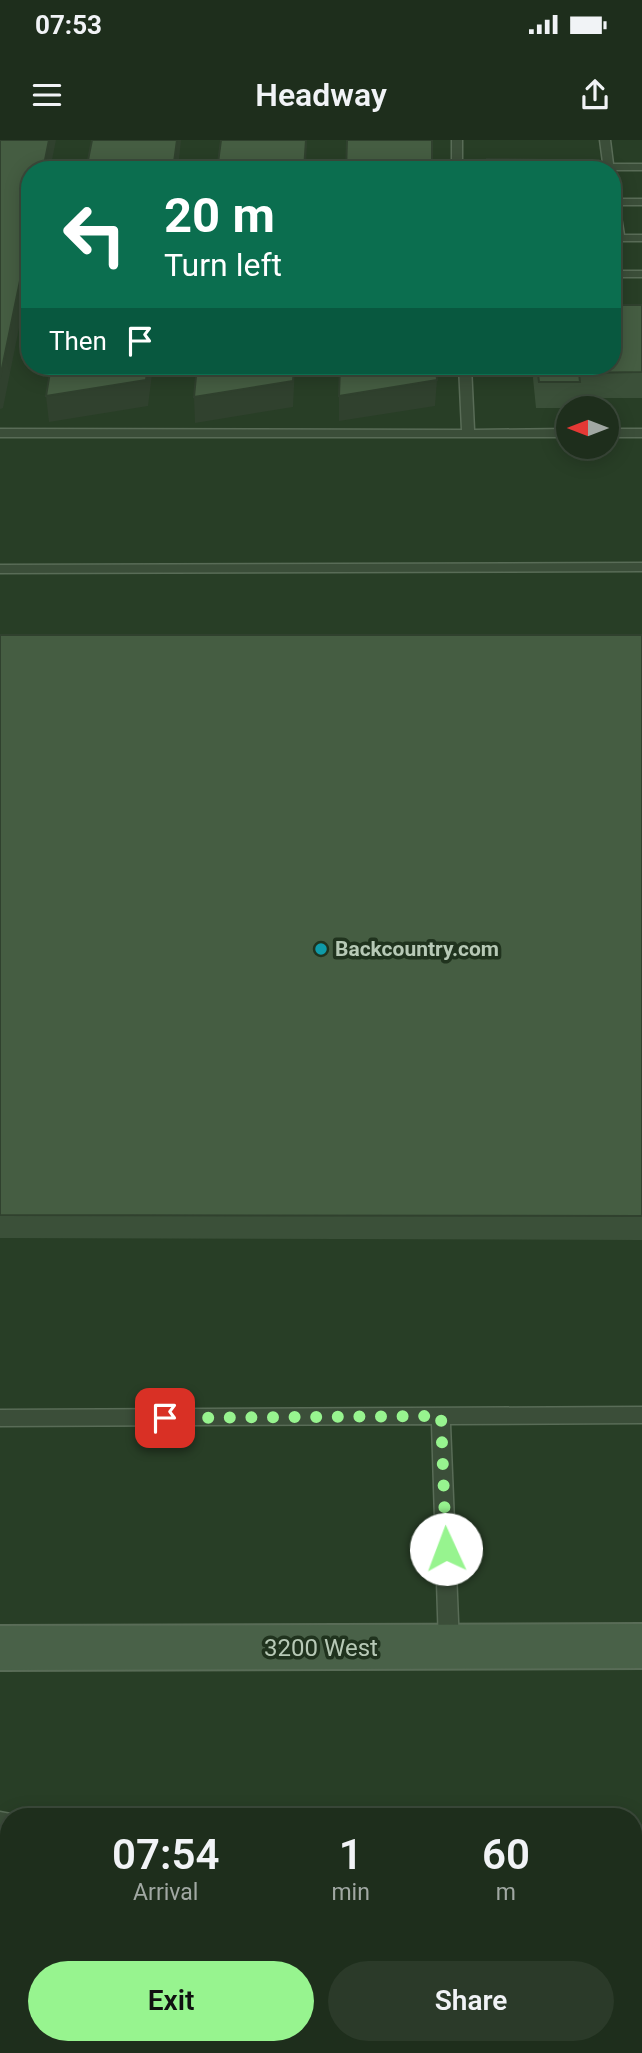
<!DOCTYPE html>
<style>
:root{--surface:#1e2e1c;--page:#2b3a29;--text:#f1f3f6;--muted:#a1a8a3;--line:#3c4a3b;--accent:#97f48f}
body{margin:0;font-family:Roboto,sans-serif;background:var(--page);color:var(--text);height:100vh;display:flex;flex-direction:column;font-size:26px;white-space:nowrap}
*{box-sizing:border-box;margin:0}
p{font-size:23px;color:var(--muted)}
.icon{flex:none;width:38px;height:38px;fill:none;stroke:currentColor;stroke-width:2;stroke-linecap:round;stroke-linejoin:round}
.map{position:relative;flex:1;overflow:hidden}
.sheet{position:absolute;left:0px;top:1668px;width:642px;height:247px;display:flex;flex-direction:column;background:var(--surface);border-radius:28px 28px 0 0;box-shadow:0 4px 18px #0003,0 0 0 2px var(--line)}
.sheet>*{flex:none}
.hud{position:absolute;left:21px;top:21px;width:600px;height:214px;border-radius:28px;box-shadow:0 4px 18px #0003,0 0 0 2px var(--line);background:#0b6e4f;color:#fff;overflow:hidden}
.needle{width:46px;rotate:270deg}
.controls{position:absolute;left:556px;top:256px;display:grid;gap:14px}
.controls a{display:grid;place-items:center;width:63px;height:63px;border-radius:50%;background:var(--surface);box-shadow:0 4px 18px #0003,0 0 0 2px var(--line);font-size:35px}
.pin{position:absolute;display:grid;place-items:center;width:60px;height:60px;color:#fff;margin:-30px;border-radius:14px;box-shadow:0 4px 10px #0006}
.me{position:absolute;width:77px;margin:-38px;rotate:358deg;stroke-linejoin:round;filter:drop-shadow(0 0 5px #0008)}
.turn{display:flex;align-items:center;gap:24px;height:147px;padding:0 28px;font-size:32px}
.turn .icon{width:91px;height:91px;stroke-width:2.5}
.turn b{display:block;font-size:49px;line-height:60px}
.then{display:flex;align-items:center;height:66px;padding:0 28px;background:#0003;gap:14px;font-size:26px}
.eta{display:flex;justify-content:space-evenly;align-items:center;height:119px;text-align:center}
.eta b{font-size:42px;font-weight:600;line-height:49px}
.primary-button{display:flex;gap:14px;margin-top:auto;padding:14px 28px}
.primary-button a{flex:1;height:80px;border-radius:42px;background:var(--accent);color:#111;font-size:28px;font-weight:600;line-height:80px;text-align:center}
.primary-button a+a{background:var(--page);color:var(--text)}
.status{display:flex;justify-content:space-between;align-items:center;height:49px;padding:0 35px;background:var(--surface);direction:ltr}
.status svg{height:19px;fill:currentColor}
header{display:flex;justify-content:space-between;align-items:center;height:91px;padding:0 28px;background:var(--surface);font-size:32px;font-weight:600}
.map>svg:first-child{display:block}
</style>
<div class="status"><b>07:53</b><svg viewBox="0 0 49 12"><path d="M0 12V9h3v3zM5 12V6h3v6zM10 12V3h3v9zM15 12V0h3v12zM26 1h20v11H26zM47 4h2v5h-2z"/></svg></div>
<header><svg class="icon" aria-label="menu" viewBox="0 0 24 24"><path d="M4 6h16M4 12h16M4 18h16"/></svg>Headway<svg class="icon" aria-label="share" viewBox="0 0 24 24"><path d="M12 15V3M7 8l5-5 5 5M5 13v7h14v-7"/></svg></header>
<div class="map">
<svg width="642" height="1913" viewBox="0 0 642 1913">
<rect width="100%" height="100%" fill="#283e26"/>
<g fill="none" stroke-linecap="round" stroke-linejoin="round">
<defs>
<g id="lane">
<rect x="452" y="0" width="10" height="30"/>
<polygon points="600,0 610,0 613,24 642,24 642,30 614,30 612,32 612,30 604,30"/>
<polygon points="612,50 617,53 618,59 642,59 642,65 619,65 624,95 642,95 642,101 619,101 614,98"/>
<rect x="612" y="131" width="30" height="6"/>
<polygon points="459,226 471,226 474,290 569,289 569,297 0,297 0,289 462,290"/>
<rect x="607" y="289" width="35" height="8"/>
<polygon points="642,423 642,431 0,433 0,425"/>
<polygon points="642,1267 642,1283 450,1284 459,1505 456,1511 449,1514 442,1511 439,1505 432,1284 0,1286 0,1270"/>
<polygon points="0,1672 16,1675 9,1676 9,1692 0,1692"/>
<rect x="59" y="1906" width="22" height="7"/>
</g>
<polygon id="secondary" points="642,1484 642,1528 0,1530 0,1486"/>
</defs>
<use href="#lane" stroke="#596c57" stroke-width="3"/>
<use href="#secondary" stroke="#596c57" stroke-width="4"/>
<use href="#lane" fill="#3b4e39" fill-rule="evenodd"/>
<use href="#secondary" fill="#496148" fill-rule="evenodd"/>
</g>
<g fill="#3b5039">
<polygon points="642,165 642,258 579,258 578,268 536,268 533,238 534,226 612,226"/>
<polygon points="0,495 642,495 642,1100 0,1098"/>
</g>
<g fill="#30412e">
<polygon points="49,0 56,0 50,30 43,30"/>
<polygon points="177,0 181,0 178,30 173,30"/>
<polygon points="306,0 307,0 306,30 304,30"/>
<polygon points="30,92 30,133 3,268 0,269 0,238"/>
<polygon points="148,226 153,226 148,266 49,282 46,256"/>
<polygon points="294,226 295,226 293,267 195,283 194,257"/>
<polygon points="437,240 435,266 339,281 339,256"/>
<polygon points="4,1720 9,1732 9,1755 0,1856 0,1768"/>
</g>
<g fill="#455d42" stroke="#30412e" stroke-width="2">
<polygon points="0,0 49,0 43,30 30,30 30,92 0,238"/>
<polygon points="92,0 177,0 173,30 86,30"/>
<polygon points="221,0 306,0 304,30 217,30"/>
<polygon points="347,0 432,0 432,30 346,30"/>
<polygon points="487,19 553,20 554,30 487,30"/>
<polygon points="612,165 642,165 642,232 579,233 580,242 539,242 537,226 612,226"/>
<polygon points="51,226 148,226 146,240 46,256"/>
<polygon points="197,226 294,226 293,241 194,257"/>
<polygon points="340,226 436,226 437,240 339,256"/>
<polygon points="0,495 642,495 642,1076 0,1075"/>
<polygon points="0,1720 4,1720 0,1768"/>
</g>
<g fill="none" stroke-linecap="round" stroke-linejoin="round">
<polyline stroke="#97f48f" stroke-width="12" stroke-dasharray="0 21.6" points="165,1278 441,1276 446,1409"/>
</g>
<circle fill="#0f9aa8" stroke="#20331e" stroke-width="2.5" cx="321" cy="809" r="7"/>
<g text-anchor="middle" stroke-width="7" stroke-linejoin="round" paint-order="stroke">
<g font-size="21" font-weight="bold" fill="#b7c9b6" stroke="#20331e" text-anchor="start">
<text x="335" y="816">Backcountry.com</text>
</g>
<g font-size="24" fill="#b7c9b6" stroke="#20331e">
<text x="321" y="1516">3200 West</text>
</g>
</g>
</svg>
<div class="controls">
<a><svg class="needle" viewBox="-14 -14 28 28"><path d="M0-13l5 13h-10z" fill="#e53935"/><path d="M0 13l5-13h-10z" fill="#a1a8a3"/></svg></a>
</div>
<div class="pin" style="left:165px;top:1278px;background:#d93025"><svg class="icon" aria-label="arrive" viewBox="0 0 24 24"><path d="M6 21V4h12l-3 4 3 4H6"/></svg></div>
<svg class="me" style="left:446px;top:1409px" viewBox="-20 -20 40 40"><circle r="19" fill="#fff"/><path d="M0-13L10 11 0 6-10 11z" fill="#97f48f"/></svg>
<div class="hud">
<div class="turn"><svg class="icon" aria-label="left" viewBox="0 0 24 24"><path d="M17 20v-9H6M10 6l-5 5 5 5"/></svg><div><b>20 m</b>Turn left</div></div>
<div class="then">Then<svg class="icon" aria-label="arrive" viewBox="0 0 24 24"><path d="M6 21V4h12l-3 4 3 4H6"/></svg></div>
</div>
<section class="sheet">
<div class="eta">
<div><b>07:54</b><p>Arrival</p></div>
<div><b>1</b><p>min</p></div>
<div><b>60</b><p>m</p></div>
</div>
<div class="primary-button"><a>Exit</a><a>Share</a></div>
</section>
</div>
